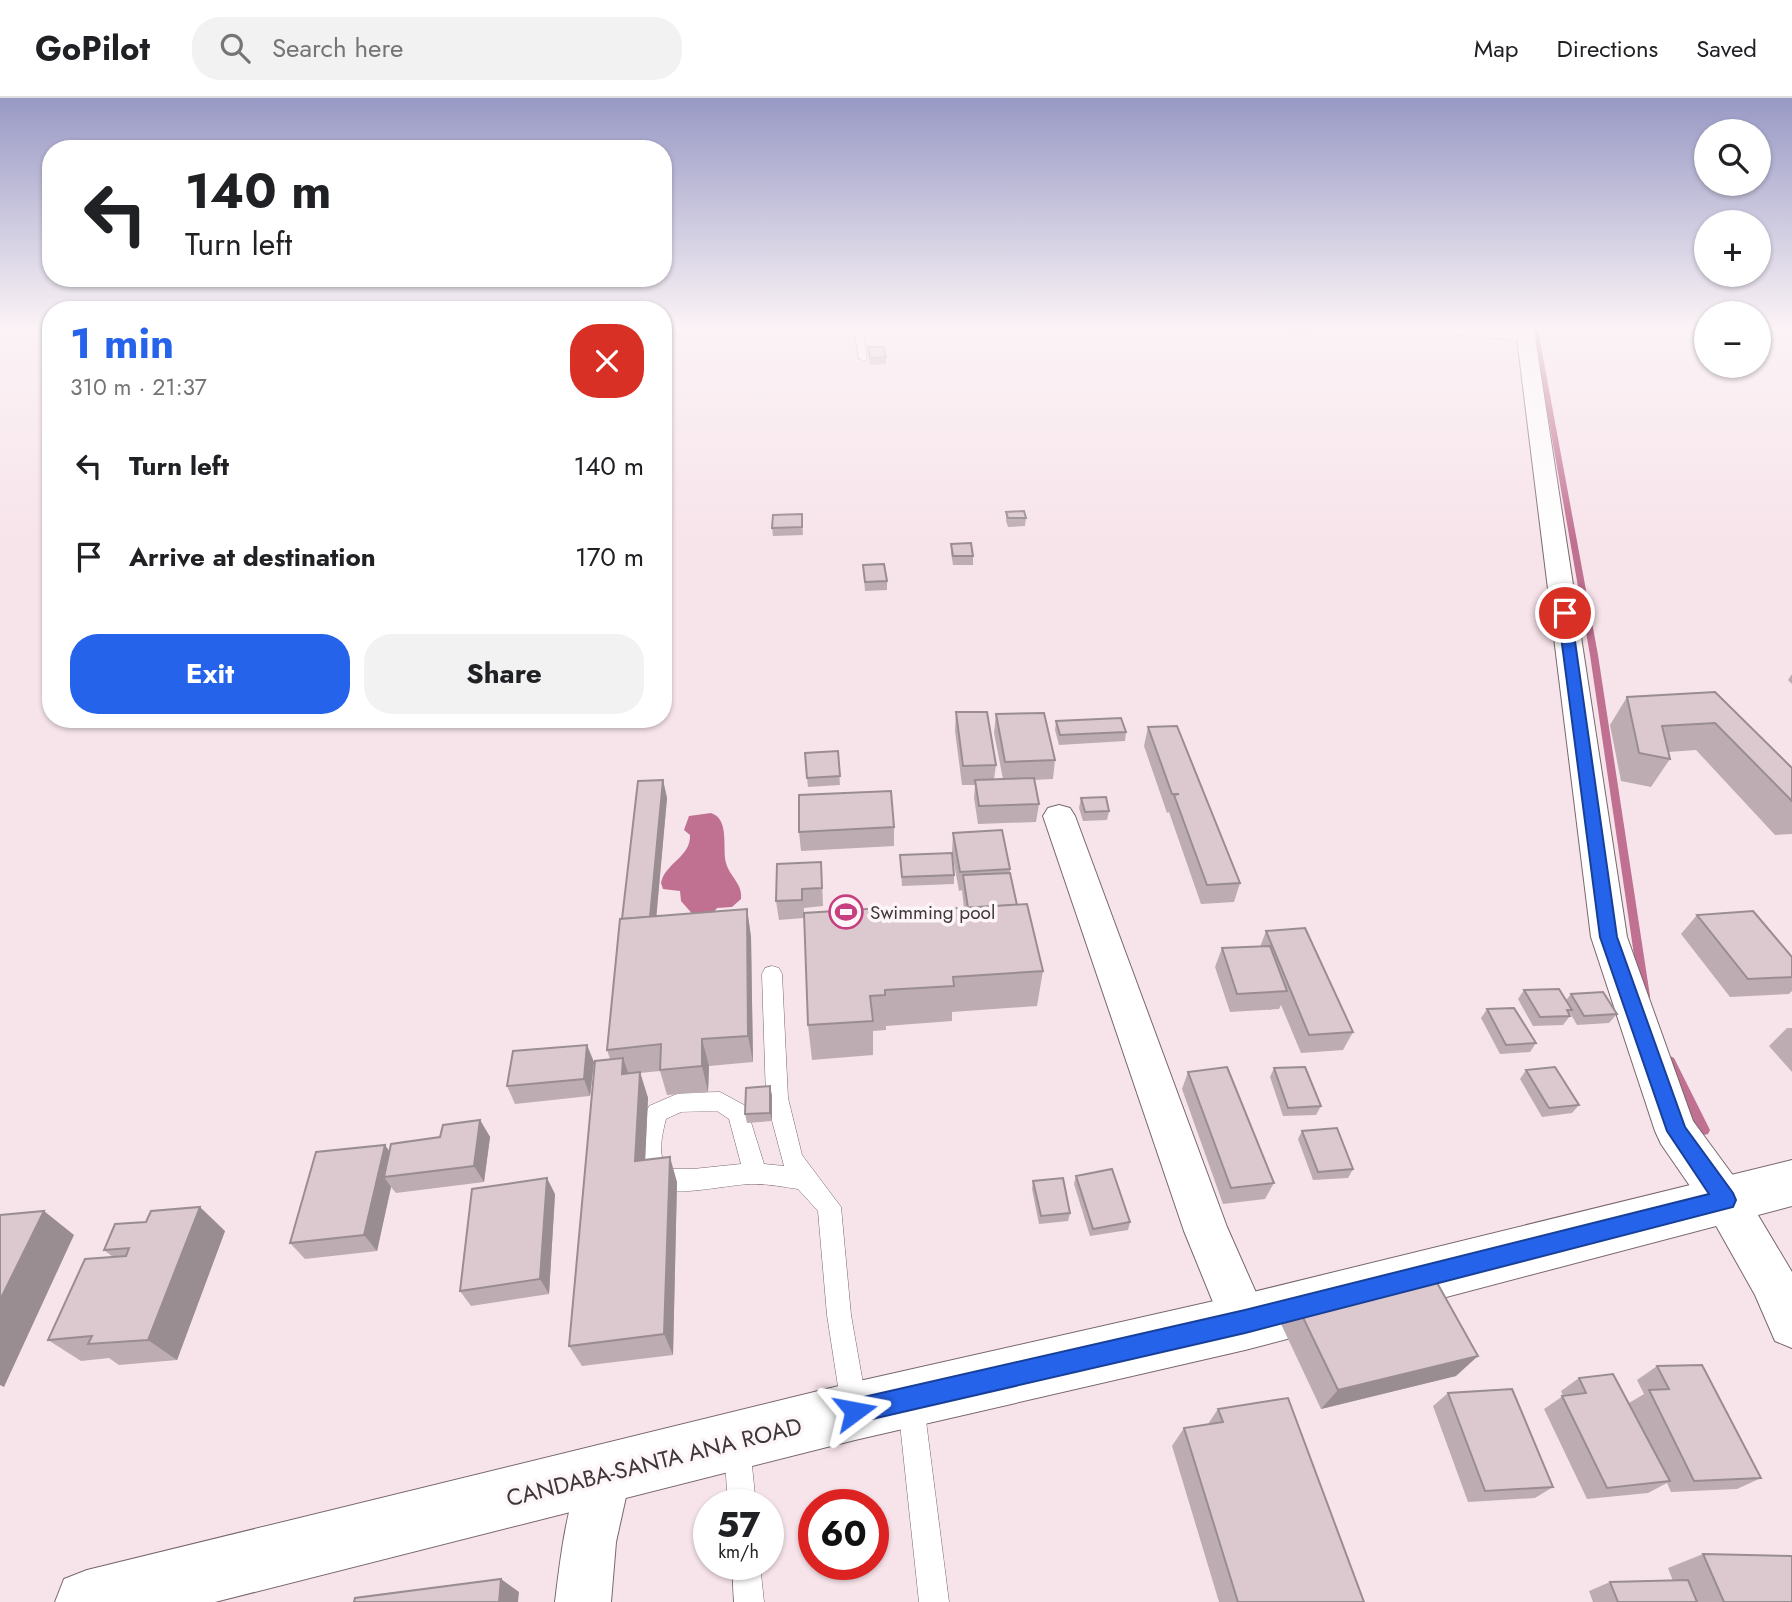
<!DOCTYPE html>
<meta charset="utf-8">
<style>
:root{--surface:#fff;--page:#f2f2f2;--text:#202124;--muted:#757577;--line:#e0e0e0;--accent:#2563eb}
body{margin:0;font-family:Jost,sans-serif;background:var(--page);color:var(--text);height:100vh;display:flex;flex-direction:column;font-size:26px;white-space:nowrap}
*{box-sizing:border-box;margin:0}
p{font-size:23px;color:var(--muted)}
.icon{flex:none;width:38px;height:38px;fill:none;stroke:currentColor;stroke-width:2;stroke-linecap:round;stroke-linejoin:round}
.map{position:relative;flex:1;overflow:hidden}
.details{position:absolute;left:42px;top:203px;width:630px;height:427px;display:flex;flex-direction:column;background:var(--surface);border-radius:28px;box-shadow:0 2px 5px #0004}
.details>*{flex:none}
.top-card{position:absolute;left:42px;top:42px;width:630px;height:147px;border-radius:28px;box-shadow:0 2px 5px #0004;background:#fff;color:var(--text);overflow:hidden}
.buttons{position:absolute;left:1694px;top:21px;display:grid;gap:14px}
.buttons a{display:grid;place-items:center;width:77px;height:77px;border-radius:50%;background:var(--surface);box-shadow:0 2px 5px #0004;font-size:35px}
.speed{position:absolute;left:693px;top:1391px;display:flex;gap:14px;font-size:35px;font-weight:700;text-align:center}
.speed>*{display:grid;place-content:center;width:91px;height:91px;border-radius:50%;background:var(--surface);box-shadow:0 2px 5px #0004;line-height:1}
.speed small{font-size:18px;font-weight:400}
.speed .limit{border:10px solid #d22;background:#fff;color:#111}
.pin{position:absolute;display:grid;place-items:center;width:60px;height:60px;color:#fff;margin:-30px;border:4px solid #fff;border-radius:50%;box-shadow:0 2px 7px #0007}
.me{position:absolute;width:77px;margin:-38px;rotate:77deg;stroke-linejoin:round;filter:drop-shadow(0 0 5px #0008)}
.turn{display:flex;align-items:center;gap:24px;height:147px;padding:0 28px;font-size:32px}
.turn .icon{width:91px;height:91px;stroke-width:2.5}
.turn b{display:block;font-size:49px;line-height:60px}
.round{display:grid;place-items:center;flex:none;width:74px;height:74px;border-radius:28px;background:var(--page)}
.overview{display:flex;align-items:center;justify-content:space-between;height:119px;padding:0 28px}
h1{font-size:42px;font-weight:700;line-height:52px;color:var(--accent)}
.primary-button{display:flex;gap:14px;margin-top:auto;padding:14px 28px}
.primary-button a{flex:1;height:80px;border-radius:28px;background:var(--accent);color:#fff;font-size:28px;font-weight:700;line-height:80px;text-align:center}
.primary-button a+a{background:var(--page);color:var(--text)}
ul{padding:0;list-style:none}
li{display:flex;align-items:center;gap:21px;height:91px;padding:0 28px}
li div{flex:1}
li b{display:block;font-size:26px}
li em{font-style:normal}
header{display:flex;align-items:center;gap:42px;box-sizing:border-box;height:98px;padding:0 35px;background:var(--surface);border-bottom:2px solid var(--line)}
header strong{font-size:33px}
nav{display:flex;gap:38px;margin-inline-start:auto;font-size:24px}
.search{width:490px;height:63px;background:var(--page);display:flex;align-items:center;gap:18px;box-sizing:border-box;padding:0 24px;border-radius:28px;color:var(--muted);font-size:26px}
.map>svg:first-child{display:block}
</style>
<header>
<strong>GoPilot</strong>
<div class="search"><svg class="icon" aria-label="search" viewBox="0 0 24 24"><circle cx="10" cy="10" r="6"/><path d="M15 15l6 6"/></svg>Search here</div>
<nav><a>Map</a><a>Directions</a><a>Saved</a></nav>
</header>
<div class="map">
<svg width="1792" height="1504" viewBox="0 0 1792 1504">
<rect width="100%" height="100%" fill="#f7e4ea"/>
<path fill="#c07090" d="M711,715C730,721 722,750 726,765C730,779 743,786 741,801L732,809L717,810L710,819L696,820L681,803L680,793L663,791L661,785C665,765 691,759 690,737L684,732L689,718Z"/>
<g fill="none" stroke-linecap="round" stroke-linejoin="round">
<g fill="#c07090" fill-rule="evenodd">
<polygon points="1533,232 1538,232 1598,557 1650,898 1649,901 1645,902 1641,901 1640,898 1590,557"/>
<polygon points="1670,958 1674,960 1710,1032 1708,1036 1704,1037 1700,1036 1664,963 1666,960"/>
</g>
<defs>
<g id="service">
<polygon points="854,232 863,232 867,263 859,261"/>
<polygon points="1431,232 1463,232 1527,237 1532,240 1527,243 1436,235"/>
<path d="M772,868L779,870L782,876L788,1000L802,1057L841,1109L851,1217L867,1308L863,1317L854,1321L845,1317L841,1308L827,1217L818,1113L798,1091C784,1089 769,1086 755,1086C733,1085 672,1101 654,1089C648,1085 645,1077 643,1071C634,1052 641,1026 649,1008L679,995L720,994L746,1008L764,1066L784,1068L766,1000L762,876L765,870ZM717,1013L729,1021L741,1066L693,1071H667C657,1056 662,1037 666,1021L681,1014Z"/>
<polygon points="911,1294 920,1298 924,1307 949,1504 919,1504 898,1307 902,1298"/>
<polygon points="737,1335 747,1338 750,1348 756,1407 728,1407 724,1348 727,1338"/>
<polygon points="732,1466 760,1466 764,1504 734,1504"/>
</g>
<g id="minor">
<polygon points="1516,232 1534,232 1627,839 1693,1023 1740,1087 1792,1174 1792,1250 1775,1243 1755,1197 1710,1117 1661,1046 1655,1033 1591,839"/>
<polygon points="1059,707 1070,710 1075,718 1227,1129 1269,1224 1262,1241 1245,1248 1228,1241 1184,1133 1043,718 1048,710"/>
<path d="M605,1350L623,1358L631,1376L616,1444L611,1504H555C561,1454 567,1404 587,1358Z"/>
</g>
<polygon id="primary" points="1792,1062 1792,1108 1245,1252 855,1342 215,1504 55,1504 64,1481 87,1472 855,1284 1245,1196"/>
</defs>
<use href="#service" stroke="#78676d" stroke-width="1"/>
<use href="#minor" stroke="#78676d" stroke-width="2"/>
<use href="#primary" stroke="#78676d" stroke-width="2"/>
<use href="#service" fill="#fff" fill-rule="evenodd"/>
<use href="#minor" fill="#fff" fill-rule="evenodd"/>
<use href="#primary" fill="#fff" fill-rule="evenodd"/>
</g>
<g fill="#bdadb3">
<polygon points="1283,232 1312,232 1311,236 1284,234"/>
<polygon points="868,249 886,259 886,266 870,267"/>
<polygon points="1006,414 1026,420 1025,428 1008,429 1006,423"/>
<polygon points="802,416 803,437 773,438 772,430"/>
<polygon points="951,446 973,458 973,467 953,467 951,455"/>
<polygon points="863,467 887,483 887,492 865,493"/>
<polygon points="1792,576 1792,586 1788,582"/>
<polygon points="1715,594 1792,670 1792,736 1775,737 1696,652 1668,654 1670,661 1651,689 1621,683 1610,627 1627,599"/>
<polygon points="956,614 996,667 994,681 1003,681 994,635 996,616 1055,662 1053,681 1034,682 1039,706 1036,724 978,726 974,700 975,687 962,687 955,633"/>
<polygon points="1056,623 1126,634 1125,643 1059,647 1055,632"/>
<polygon points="1148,629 1240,785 1234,804 1201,806 1169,714 1167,715 1144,648"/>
<polygon points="838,653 840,687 808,689 807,680"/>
<polygon points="663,682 667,700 656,819 747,811 751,839 753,964 709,968 708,994 667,997 660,973 640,975 648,1000 645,1062 677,1084 673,1257 582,1268 569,1248 610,961 607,952 622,821"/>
<polygon points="1081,700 1109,713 1107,722 1083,723 1079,710"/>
<polygon points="894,729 894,748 801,753 799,734"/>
<polygon points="953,735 1010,771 1010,775 1017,807 1043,873 1037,908 952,914 952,923 886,928 886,932 873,933 873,957 812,962 808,927 882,815 964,810 962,792 959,793 952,754"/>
<polygon points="900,757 954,777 954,786 902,788"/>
<polygon points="822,782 823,808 804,810 804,820 779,822 776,803"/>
<polygon points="1697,817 1792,859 1792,893 1789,896 1730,899 1681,836"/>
<polygon points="1266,833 1353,934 1343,952 1301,955 1281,907 1279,911 1230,914 1215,869 1222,850 1260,849"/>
<polygon points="1524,892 1566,902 1571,896 1617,916 1609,925 1577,927 1570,915 1570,918 1563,927 1533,928 1518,901"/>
<polygon points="1487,911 1536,945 1530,954 1500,956 1481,920"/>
<polygon points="1787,930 1792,930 1792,974 1769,948"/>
<polygon points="594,964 590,998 515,1006 507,988"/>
<polygon points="1274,970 1321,1008 1316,1017 1283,1018 1270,979"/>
<polygon points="1526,972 1579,1007 1572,1015 1542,1019 1520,981"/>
<polygon points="1188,974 1274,1085 1265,1101 1223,1106 1182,991"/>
<polygon points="772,997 772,1023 747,1025 745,1016"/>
<polygon points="480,1022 490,1039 484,1084 396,1095 391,1089 377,1153 305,1161 290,1145 389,1053 440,1039"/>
<polygon points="1302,1033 1353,1071 1348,1080 1313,1082 1298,1041"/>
<polygon points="1076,1078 1130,1124 1128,1132 1090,1138 1074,1086"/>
<polygon points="1033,1083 1070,1115 1068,1123 1039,1126 1032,1091"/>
<polygon points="555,1096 549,1196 471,1208 460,1193"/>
<polygon points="225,1133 177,1262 119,1267 109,1260 81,1263 48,1242 113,1159 104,1152"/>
<polygon points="1296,1205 1456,1278 1321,1311 1281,1226"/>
<polygon points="1657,1268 1761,1380 1737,1391 1671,1394 1667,1385 1648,1395 1587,1401 1544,1311 1563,1298 1561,1293 1579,1280 1629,1305 1644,1296 1637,1282"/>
<polygon points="1448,1295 1553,1389 1535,1400 1468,1404 1433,1308"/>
<polygon points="1218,1311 1364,1504 1219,1504 1172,1348 1184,1330 1208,1326"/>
<polygon points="1703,1456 1792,1504 1593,1504 1589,1493 1610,1484 1673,1483 1668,1470"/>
</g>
<g fill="#9a8d92">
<polygon points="663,682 667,700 654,845 649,827"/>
<polygon points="747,811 751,839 753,964 748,938"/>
<polygon points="702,941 709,968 708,994 702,968"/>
<polygon points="587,947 594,964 590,998 584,981"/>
<polygon points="623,960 632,986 622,976"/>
<polygon points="640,974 648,1000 644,1087 635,1063"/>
<polygon points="770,988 772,997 772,1023 770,1015"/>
<polygon points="480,1022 490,1039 484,1084 474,1068"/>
<polygon points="385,1047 397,1064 384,1079 391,1089 377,1153 364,1137"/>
<polygon points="670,1059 677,1084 673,1257 664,1236"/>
<polygon points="547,1080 555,1096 549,1196 540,1181"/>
<polygon points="200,1109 225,1133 177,1262 148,1242"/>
<polygon points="44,1113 74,1137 4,1289 0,1287 0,1202"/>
<polygon points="1478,1258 1456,1278 1321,1311 1338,1292"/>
<polygon points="501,1481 519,1494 518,1504 499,1504"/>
</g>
<g fill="#dcc9d0" stroke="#9a8d92" stroke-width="2">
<polygon points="868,249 883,249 886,259 870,260"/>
<polygon points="1024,413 1026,420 1008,420 1006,414"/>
<polygon points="802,416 802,429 772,430 773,417"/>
<polygon points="971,445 973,458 953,458 951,446"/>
<polygon points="884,466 887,483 865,484 863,467"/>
<polygon points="1715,594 1792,670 1792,703 1715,625 1662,628 1670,661 1639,655 1627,599"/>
<polygon points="956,614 987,614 996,667 963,668"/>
<polygon points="1044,615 1055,662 1005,664 996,616"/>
<polygon points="1121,620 1126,634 1060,637 1056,623"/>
<polygon points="1177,628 1240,785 1207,787 1174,697 1179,696 1172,696 1148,629"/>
<polygon points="838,653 840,678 807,680 805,655"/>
<polygon points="1034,680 1039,706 979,708 975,682"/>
<polygon points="663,682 650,819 622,821 638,683"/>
<polygon points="891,693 894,729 799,734 799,697"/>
<polygon points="1106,699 1109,713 1085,714 1081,700"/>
<polygon points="1002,732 1010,771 960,774 953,735"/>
<polygon points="952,755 954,777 902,779 900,757"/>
<polygon points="821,764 822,790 802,791 802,802 776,803 777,766"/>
<polygon points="1010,775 1017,807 968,810 963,777"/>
<polygon points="1027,806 1043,873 953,879 954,888 885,892 885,897 870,898 873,923 808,927 804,815 882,810 882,815"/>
<polygon points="747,811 748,938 702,941 702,968 660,972 661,946 607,952 620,821"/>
<polygon points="1753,813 1792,859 1792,879 1748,881 1697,817"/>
<polygon points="1305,830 1353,934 1309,937 1266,833"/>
<polygon points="1270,848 1287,893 1237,896 1222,850"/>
<polygon points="1559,891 1572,912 1567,912 1570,918 1540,919 1524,892"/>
<polygon points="1603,894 1617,916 1584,918 1571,896"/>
<polygon points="1514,910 1536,945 1506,947 1487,911"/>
<polygon points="587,947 584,981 507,988 513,953"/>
<polygon points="623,960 622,976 640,974 635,1063 670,1059 664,1236 569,1248 595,963"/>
<polygon points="1227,969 1274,1085 1231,1090 1188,974"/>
<polygon points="1305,969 1321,1008 1288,1010 1274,970"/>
<polygon points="1555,969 1579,1007 1549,1010 1526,972"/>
<polygon points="770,988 770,1015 745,1016 746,990"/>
<polygon points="480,1022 474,1068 384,1079 391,1046 440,1039 443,1027"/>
<polygon points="1337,1030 1353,1071 1318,1074 1302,1033"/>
<polygon points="385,1047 364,1137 290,1145 316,1054"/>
<polygon points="1112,1071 1130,1124 1093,1131 1076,1078"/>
<polygon points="547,1080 540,1181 460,1193 472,1091"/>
<polygon points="1063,1080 1070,1115 1041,1118 1033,1083"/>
<polygon points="200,1109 148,1242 88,1246 92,1238 48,1242 85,1161 126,1158 129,1150 104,1152 115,1126 146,1124 151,1113"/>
<polygon points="44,1113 0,1202 0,1117"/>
<polygon points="1431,1174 1478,1258 1338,1292 1296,1205"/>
<polygon points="1702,1267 1761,1380 1694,1383 1649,1292 1669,1291 1657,1268"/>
<polygon points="1613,1276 1670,1383 1607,1390 1562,1298 1586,1295 1579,1280"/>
<polygon points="1512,1291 1553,1389 1485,1393 1448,1295"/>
<polygon points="1288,1300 1364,1504 1238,1504 1184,1330 1223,1324 1218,1311"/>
<polygon points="1703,1456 1792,1458 1792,1504 1724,1504"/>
<polygon points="501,1481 499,1504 354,1504 355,1500"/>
<polygon points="1688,1482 1697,1504 1618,1504 1610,1484"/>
</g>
<linearGradient id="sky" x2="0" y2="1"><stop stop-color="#9899c5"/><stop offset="0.52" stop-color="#fbf3f6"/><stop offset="1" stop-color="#fbf3f6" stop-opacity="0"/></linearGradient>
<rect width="1792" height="442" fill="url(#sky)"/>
<polygon fill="#2563eb" stroke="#184099" stroke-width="2" points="1565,511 1571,515 1617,839 1685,1029 1733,1095 1736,1102 1733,1109 1245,1235 855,1325 847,1322 843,1313 847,1305 855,1301 1245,1212 1709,1096 1667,1033 1600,839 1558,515"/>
<defs>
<symbol id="stadium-ring" viewBox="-11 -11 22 22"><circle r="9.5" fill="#fdf5f7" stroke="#c63f7f" stroke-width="1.5"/><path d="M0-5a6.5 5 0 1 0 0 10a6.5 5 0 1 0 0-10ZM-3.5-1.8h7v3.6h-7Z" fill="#c63f7f"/></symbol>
</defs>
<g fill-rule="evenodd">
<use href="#stadium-ring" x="827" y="795" width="38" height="38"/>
</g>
<g text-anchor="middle" stroke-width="7" stroke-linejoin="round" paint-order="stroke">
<g font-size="19" fill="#3e3739" stroke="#fdf5f7" text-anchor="start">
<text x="870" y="821">Swimming pool</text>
</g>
<g font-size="23" fill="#3e3739" stroke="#fdf5f7">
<text transform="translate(654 1364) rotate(-14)" y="8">CANDABA-SANTA ANA ROAD</text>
</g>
</g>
</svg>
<div class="buttons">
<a><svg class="icon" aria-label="search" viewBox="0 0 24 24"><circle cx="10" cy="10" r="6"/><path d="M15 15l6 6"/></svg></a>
<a>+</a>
<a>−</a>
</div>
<div class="speed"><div>57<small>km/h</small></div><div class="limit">60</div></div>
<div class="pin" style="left:1565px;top:515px;background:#d93025"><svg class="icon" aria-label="arrive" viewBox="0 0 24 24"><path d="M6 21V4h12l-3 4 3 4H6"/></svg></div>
<svg class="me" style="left:855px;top:1313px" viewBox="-20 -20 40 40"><path d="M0-17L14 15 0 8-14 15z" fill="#2563eb" stroke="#fff" stroke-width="4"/></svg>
<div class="top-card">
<div class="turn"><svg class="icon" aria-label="left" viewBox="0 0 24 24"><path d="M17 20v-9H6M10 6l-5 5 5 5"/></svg><div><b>140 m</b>Turn left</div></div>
</div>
<section class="details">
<div class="overview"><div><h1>1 min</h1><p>310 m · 21:37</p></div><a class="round" style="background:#d93025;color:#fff"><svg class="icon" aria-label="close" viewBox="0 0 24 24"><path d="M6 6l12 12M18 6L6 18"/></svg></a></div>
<ul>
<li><svg class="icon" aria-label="left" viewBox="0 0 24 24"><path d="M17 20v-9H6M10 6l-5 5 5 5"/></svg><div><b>Turn left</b></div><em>140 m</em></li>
<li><svg class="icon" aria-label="arrive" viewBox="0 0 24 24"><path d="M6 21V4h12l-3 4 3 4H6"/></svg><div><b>Arrive at destination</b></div><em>170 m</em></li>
</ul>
<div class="primary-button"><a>Exit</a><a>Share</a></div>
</section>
</div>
